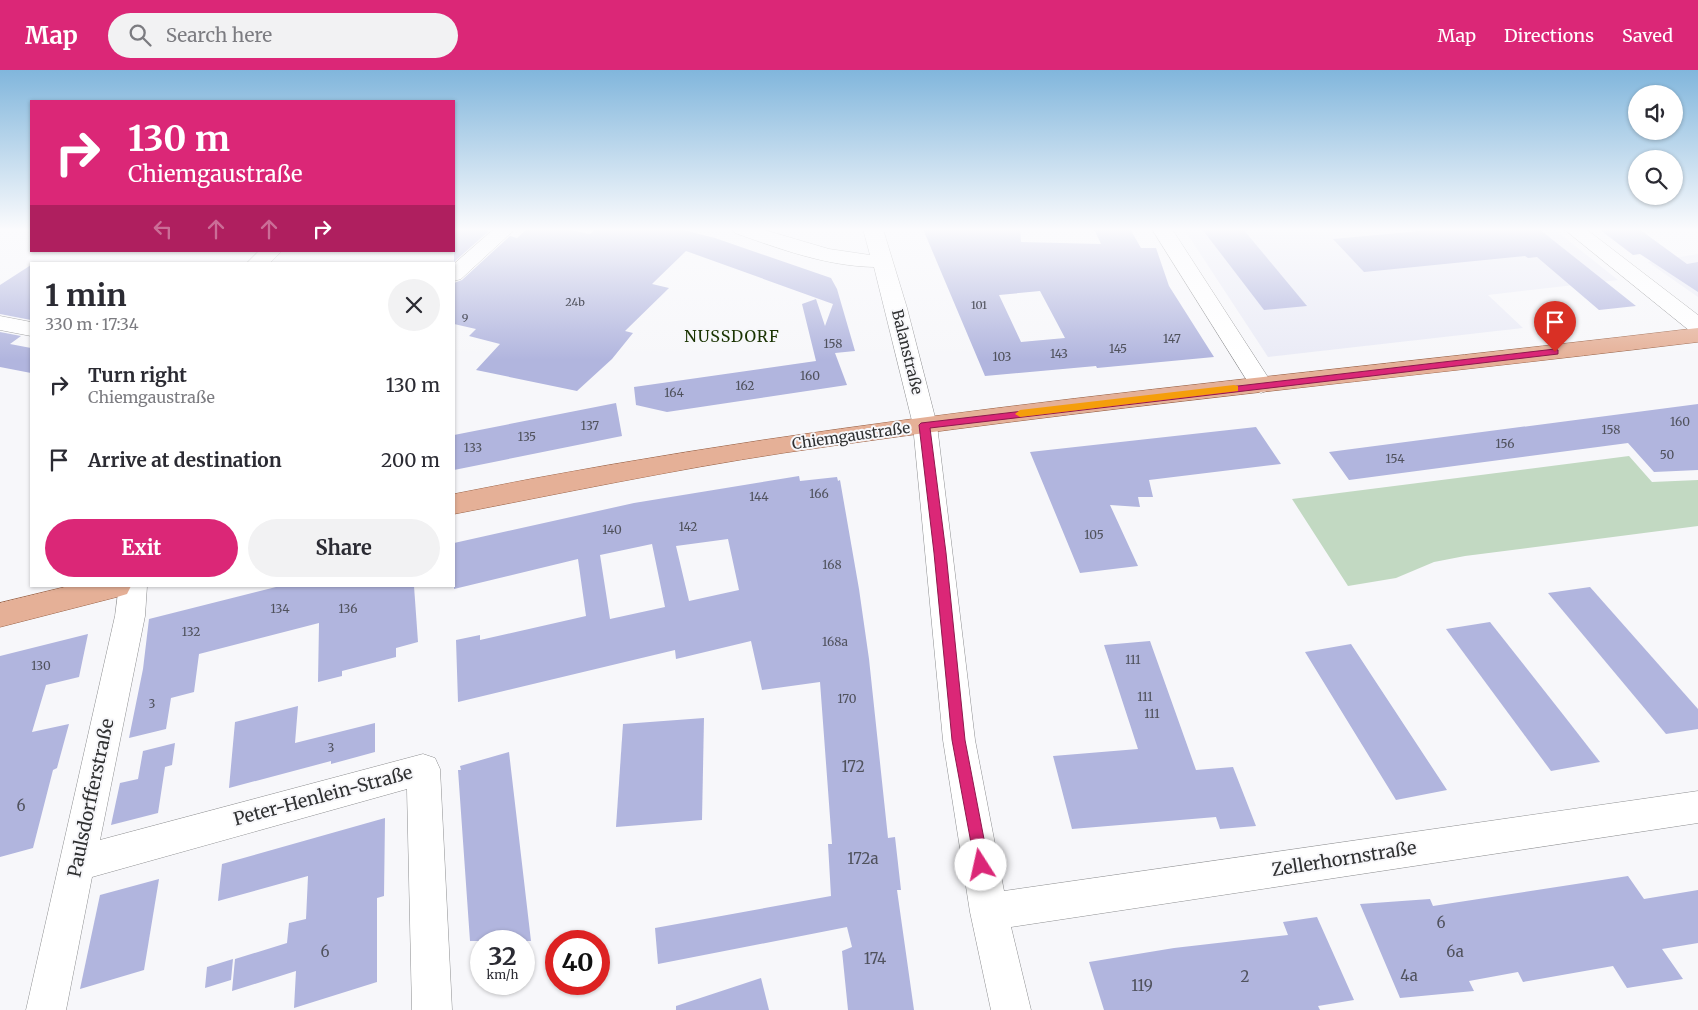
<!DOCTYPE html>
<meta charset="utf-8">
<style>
:root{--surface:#fff;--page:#f2f2f3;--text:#2b2b33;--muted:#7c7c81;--accent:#db2777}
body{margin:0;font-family:Merriweather,serif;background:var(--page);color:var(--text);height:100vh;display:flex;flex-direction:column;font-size:19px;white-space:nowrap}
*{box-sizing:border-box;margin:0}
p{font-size:16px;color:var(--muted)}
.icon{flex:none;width:28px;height:28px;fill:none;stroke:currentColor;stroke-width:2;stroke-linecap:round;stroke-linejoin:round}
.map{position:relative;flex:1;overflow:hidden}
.drawer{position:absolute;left:30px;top:192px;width:425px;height:325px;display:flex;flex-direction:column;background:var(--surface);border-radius:0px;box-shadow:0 1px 4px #0004}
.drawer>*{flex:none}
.top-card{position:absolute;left:30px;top:30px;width:425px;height:152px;border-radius:0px;box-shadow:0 1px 4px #0004;background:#db2777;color:#fff;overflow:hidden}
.controls{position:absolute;left:1628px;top:15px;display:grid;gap:10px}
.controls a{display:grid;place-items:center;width:55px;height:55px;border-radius:50%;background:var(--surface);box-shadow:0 1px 4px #0004;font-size:25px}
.speed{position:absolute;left:470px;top:860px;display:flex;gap:10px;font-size:25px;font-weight:700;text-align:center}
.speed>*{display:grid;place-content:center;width:65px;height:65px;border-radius:50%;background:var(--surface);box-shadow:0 1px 4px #0004;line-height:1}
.speed small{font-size:12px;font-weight:400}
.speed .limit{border:8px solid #d22;background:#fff;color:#111}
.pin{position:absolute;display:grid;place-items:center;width:42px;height:42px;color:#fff;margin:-51px -21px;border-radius:50% 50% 50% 0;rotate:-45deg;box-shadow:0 0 5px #0007}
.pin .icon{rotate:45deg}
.me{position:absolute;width:55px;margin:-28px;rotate:350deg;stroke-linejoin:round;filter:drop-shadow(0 0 4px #0008)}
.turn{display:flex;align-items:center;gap:18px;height:105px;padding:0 15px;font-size:22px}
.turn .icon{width:65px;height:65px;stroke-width:2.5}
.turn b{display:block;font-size:35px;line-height:42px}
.lanes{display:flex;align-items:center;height:48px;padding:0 15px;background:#0003;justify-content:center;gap:25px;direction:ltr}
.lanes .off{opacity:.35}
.round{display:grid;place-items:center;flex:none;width:52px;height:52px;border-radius:26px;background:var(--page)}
.overview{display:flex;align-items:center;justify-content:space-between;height:85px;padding:0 15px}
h1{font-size:30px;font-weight:700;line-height:38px}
.action{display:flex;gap:10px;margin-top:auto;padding:10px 15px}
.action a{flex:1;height:58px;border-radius:30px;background:var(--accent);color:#fff;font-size:20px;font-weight:700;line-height:58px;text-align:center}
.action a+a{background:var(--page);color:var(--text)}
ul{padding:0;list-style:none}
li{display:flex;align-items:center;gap:15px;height:75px;padding:0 15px}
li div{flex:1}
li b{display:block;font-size:19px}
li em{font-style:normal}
header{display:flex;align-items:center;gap:30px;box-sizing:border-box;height:70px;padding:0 25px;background:var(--accent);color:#fff}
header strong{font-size:24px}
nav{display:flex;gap:28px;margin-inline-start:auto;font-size:18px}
.search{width:350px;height:45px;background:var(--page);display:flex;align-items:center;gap:12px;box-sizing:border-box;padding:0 18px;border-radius:28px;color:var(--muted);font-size:19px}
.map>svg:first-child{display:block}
</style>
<header>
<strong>Map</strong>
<div class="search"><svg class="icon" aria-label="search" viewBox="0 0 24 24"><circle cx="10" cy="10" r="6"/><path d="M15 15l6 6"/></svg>Search here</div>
<nav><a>Map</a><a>Directions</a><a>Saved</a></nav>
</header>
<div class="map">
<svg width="1698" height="940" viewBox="0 0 1698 940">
<rect width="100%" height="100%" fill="#f7f7fa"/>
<g fill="#eaebf6">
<polygon points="1184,159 1554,159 1618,210 1488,225 1523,258 1268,287"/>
<polygon points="1698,184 1698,227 1648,192"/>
</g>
<polygon fill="#c2d9c2" points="1629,386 1652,412 1698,410 1698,456 1465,486 1434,492 1396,508 1348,516 1292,429"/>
<g fill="#b1b5de" fill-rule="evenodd">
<polygon points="454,159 477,159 489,161 454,192"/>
<polygon points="527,159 564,159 590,164 596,159 679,159 715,168 831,208 837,219 855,281 835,283 847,315 667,342 636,335 634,317 816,291 802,234 816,229 825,256 833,234 686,181 652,214 669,218 625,261 633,263 612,289 577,321 476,300 500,274 469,266 476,259 454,254 454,213 462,210 510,166 517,168"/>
<path d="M923,159H1020L1021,172L1101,174L1094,159H1130L1141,178H1156L1169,216L1214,287L1097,298L1096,296L985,306ZM1040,221L1065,268L1021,272L999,225Z"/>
<polygon points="1202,159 1243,159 1307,236 1264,240"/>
<polygon points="1443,159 1539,159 1636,236 1599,240 1537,187 1528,188 1525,186 1364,202 1333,169"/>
<polygon points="1599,159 1639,159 1687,194 1698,192 1698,222 1640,184 1633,185"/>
<polygon points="31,195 31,250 0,244 0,215"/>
<polygon points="0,262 21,266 10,274 31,278 31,303 0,297"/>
<polygon points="616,333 622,366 454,400 454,365"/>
<polygon points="1698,334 1698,400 1654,402 1628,373 1349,410 1329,382"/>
<polygon points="1256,357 1281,394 1149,410 1153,427 1138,427 1140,437 1110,435 1138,496 1080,503 1030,382"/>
<path d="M799,406L800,411L837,407L838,411L840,410L859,519L869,589L888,768L895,767L901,820H897L914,940H848L842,881L852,877L847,857L658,894L655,858L831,826L828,774H832L820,612L762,620L751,571L676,589L675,580L458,632L456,570L480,565V570L586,546L578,489L454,519V473L634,433ZM728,469L739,520L689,531L676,476ZM652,474L665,537L610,549L600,485Z"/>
<polygon points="280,516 414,516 418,572 396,578 396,587 342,601 342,606 318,612 319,553 199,584 194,622 171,628 166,659 129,668 143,599 149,549"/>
<polygon points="1590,517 1698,639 1698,659 1666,664 1548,523"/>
<polygon points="1490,552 1565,647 1600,692 1551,701 1446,559"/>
<polygon points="88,564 79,607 46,615 32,662 69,654 57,698 53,700 33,778 0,787 0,586"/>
<polygon points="1150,571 1196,700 1233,697 1256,756 1220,759 1216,747 1072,759 1053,686 1138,679 1104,575"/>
<polygon points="1351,574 1370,603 1447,720 1396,730 1305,582"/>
<polygon points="298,636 295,673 375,653 375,682 331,694 331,691 229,718 235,652"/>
<polygon points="704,648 702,750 616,757 623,654"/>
<polygon points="175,673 172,695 165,697 158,743 111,755 120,713 138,709 143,681"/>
<polygon points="509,682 531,871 470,871 458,700 461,700 460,696"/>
<polygon points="385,748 384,826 377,828 377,912 294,938 296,901 232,921 235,889 287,873 289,853 306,849 308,806 218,831 222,794"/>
<polygon points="1628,806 1644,829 1698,820 1698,873 1662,879 1683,909 1627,918 1613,896 1523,912 1518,902 1469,911 1474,921 1400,928 1360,834 1430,829 1433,836"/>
<polygon points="159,809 144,900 80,919 100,825"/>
<polygon points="1317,847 1354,930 1318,936 1320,940 1104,940 1089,892 1174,878 1288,865 1283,852"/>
<polygon points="233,889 231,910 205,918 207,897"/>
<polygon points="761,908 769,940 676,940 676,936"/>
</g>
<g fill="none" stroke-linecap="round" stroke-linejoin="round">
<defs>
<g id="minor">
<polygon points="494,159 515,159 461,209 454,211 454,194"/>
<path d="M732,159H761L829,179L870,185L863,159H883L907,238L937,355L975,670L1004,821L1698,721V753L1011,857L1031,940H991L970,842L943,670L913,355L874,197C826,196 780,179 735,163Z"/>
<polygon points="1152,159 1172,159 1273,315 1269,320 1261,323 1253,320"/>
<polygon points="1564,159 1586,159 1698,245 1698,263 1690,261"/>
<polygon points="259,181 282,181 269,194 246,194"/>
<polygon points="0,246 31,252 31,266 0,260"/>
<polygon points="119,516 147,516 145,546 100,770 423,684 435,688 440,699 452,940 412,940 407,719 92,807 66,940 26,940 115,546"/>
</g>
<g id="major">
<path d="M1698,258V272C1393,309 1087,338 783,383C672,400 563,423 454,444V424C864,341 1283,308 1698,258Z"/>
<polygon points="69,516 131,516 127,524 117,527 0,557 0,533"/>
</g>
</defs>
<use href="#minor" stroke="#8e8f91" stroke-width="1"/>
<use href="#major" stroke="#9a6246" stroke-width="1"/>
<use href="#minor" fill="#fff" fill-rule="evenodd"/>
<use href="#major" fill="#e5b097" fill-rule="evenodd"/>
</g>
<linearGradient id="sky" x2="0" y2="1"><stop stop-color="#81b6dc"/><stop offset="0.55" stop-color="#fbfbfd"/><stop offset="1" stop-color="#fbfbfd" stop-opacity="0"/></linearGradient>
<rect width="1698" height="290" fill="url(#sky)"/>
<polygon fill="#db2777" stroke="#8e194d" points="1555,279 1558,280 1558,284 930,358 946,483 965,670 989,795 986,800 981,802 976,800 952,670 934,483 919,355 921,353"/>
<polygon fill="#f59e0b" points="1234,315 1238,316 1238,321 1020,347 1015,344 1020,340"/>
<g text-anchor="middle" stroke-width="4" stroke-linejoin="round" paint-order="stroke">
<g font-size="11" fill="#50525d">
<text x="575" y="236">24b</text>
<text x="979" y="239">101</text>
<text x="465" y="252">9</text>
</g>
<g font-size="12" fill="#50525d">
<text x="1172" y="273">147</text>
<text x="833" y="278">158</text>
<text x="1118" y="283">145</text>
<text x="1059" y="288">143</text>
<text x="1002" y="291">103</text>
<text x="810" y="310">160</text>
<text x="745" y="320">162</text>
<text x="674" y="327">164</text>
<text x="1680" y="356">160</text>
<text x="590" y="360">137</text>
<text x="1611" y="364">158</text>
<text x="527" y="371">135</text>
<text x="1505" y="378">156</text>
<text x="473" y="382">133</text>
<text x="1667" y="389">50</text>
<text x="1395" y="393">154</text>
<text x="819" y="428">166</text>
<text x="759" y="431">144</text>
<text x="688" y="461">142</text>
<text x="612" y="464">140</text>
<text x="1094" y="469">105</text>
<text x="832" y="499">168</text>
<text x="280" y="543">134</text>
<text x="348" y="543">136</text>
<text x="191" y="566">132</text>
<text x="835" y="576">168a</text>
<text x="1133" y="594">111</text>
<text x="41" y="600">130</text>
<text x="1145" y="631">111</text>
<text x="847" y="633">170</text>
<text x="152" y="638">3</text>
<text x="1152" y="648">111</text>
<text x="331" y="682">3</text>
</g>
<g font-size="15" fill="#303132" stroke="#f7f7fa">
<text transform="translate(907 282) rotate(76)" y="5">Balanstraße</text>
<text transform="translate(851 366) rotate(-8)" y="5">Chiemgaustraße</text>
</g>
<g font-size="15" fill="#50525d">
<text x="853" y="702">172</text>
<text x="21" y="741">6</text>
<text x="863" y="794">172a</text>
<text x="1441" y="858">6</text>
<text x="325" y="887">6</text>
<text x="1455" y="887">6a</text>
<text x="875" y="894">174</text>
<text x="1409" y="911">4a</text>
<text x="1245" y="912">2</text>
<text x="1142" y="921">119</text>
</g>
<g font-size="16" letter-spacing="1" fill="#1b3403" stroke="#f7f7fa">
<text x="732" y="272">NUSSDORF</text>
</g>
<g font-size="18" fill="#303132" stroke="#f7f7fa">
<text transform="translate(323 726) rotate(-15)" y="6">Peter-Henlein-Straße</text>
<text transform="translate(91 728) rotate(-78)" y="6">Paulsdorfferstraße</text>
<text transform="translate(1344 789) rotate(-9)" y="6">Zellerhornstraße</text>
</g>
</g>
</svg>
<div class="controls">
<a><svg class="icon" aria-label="sound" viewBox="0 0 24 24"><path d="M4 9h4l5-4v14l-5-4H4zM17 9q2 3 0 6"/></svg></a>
<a><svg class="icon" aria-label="search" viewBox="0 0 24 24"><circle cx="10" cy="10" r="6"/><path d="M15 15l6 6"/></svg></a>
</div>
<div class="speed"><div>32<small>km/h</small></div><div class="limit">40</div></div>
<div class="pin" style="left:1555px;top:282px;background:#d93025"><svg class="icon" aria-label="arrive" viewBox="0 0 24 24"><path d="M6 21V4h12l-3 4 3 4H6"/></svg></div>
<svg class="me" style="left:981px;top:795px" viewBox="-20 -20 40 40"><circle r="19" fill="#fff"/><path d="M0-13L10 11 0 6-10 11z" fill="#db2777"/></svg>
<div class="top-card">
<div class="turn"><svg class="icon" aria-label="right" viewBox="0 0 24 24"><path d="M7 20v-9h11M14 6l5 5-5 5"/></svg><div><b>130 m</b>Chiemgaustraße</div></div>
<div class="lanes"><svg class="icon off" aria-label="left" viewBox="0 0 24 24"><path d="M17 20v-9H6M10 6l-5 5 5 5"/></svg><svg class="icon off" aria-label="ahead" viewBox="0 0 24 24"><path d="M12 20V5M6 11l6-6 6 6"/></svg><svg class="icon off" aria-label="ahead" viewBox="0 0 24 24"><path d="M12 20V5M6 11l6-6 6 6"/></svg><svg class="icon" aria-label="right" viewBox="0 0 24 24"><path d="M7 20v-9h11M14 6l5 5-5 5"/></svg></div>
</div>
<section class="drawer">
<div class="overview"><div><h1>1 min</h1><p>330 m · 17:34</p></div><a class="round"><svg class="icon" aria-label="close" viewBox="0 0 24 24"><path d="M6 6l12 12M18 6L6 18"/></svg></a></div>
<ul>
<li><svg class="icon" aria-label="right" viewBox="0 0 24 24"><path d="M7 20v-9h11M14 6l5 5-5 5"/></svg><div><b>Turn right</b><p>Chiemgaustraße</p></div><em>130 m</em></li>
<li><svg class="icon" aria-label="arrive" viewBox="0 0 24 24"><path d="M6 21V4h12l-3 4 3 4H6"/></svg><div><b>Arrive at destination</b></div><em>200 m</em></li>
</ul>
<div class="action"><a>Exit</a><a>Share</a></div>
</section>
</div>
